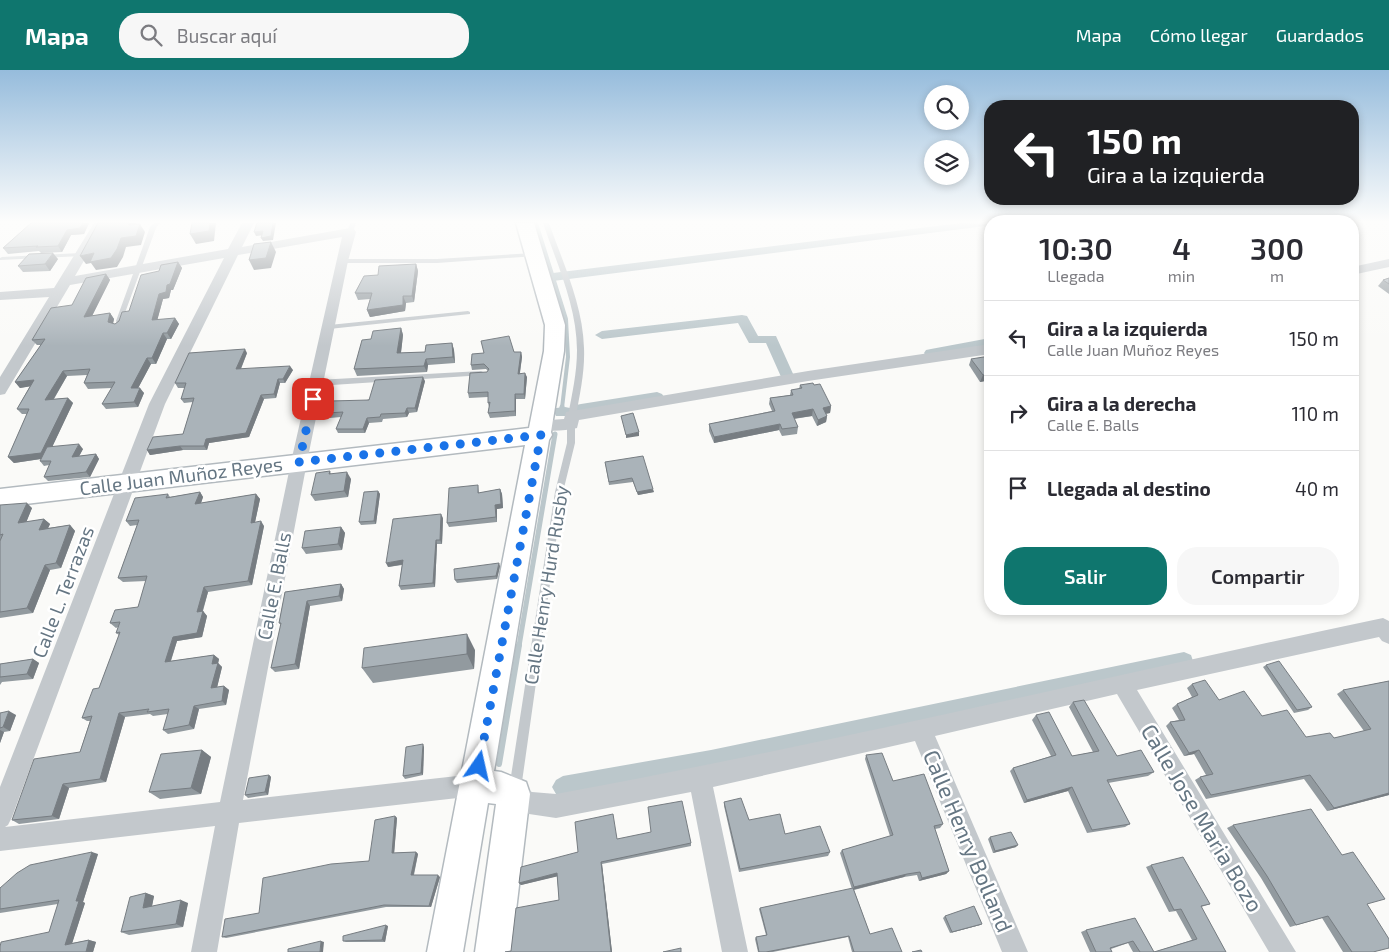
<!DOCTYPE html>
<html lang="es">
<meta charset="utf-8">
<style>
:root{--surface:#fff;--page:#f7f7f7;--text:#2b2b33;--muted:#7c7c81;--line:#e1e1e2;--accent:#0f766e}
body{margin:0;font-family:"Exo 2",sans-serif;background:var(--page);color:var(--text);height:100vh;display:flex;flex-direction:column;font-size:19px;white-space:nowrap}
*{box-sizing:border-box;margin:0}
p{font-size:16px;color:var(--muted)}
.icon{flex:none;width:28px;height:28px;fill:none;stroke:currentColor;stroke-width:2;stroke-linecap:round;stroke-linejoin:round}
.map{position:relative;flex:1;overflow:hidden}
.sheet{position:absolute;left:984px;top:145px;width:375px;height:400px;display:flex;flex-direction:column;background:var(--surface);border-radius:20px;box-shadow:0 2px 8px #0003}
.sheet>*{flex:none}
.top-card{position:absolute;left:984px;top:30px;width:375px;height:105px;border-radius:20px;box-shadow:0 2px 8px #0003;background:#202124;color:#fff;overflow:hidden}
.controls{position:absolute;left:924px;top:15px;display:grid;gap:10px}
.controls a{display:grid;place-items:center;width:45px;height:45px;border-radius:50%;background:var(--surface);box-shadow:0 2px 8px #0003;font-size:25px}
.pin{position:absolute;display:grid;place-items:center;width:42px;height:42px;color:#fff;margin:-21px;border-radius:10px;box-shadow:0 2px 8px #0006}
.me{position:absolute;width:55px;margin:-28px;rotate:11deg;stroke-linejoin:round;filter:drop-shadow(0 0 4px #0008)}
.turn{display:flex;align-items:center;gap:18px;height:105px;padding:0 20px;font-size:22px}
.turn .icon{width:65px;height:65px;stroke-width:2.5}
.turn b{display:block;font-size:35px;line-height:42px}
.eta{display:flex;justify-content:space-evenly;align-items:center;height:85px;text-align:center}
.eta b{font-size:30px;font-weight:600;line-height:35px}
.primary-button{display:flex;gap:10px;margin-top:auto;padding:10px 20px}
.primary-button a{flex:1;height:58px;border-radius:20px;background:var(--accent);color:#fff;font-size:20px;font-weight:600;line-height:58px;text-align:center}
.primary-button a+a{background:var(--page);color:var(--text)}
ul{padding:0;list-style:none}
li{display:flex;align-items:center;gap:15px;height:75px;padding:0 20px;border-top:1px solid var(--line)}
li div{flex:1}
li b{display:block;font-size:19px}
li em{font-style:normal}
header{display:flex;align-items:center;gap:30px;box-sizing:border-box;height:70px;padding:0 25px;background:var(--accent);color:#fff}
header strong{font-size:24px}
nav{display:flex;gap:28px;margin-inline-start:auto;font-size:18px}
.search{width:350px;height:45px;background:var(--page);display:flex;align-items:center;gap:12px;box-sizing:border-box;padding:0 18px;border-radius:20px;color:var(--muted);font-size:19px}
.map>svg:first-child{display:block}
</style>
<header>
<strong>Mapa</strong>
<div class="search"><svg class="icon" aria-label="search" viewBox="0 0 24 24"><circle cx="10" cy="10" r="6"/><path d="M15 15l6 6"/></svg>Buscar aquí</div>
<nav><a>Mapa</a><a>Cómo llegar</a><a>Guardados</a></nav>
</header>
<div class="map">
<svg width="1389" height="882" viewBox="0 0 1389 882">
<rect width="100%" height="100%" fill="#fafaf8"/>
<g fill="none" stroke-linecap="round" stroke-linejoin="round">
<polyline stroke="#bbc7cb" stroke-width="4" points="536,153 566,249 568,287 562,338"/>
<g stroke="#bbc7cb" stroke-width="5">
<polyline points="561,342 562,337"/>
<polyline points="519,576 555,364"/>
</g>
<polyline stroke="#bbc7cb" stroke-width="6" points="499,694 519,575"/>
<g fill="#bbc7cb" fill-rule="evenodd">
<polygon points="961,153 990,154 985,156 553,211 547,207 553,203"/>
<polygon points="742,245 747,246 758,266 776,266 794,306 792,309 782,309 766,273 749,273 738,253 602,269 595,265 602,261"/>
<polygon points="990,268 990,276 931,287 926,286 924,283 926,280 931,279"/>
<polygon points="657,322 662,324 664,327 662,330 581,344 576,343 574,339 576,335 581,334"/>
<polygon points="565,337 570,338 572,342 570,346 556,346 554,342 556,338"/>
<polygon points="1184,582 1191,585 1193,591 1191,597 1184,600 711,700 563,728 556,724 552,717 556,710 563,706 711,680"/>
</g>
<defs>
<polygon id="secondary" points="516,153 534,153 565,255 564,281 551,362 552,365 549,370 494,701 501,702 526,712 530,724 511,882 475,882 496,734 488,733 463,882 427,882 525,375 0,437 0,419 529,358 544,281 545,255"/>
</defs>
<use href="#secondary" stroke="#b3babf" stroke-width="3"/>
<g fill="#c3c8cc" fill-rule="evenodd">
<polygon points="154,153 160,153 156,158 122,251 121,253 117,253 116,251 150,157"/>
<polygon points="350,153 356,153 353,162 350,164 347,162"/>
<path d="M543,153H549C563,193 583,235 584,278C585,301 580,323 576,346L572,349L568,346C572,324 577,303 577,280C577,237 557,194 543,153Z"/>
<polygon points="80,183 83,185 82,186 0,190 0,188 2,187"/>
<polygon points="534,183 537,185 536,186 437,193 342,193 339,191 342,189 437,189"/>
<polygon points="468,241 470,242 470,244 329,259 325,257 329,255"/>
<polygon points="481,301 485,303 484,305 317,316 313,313 317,310"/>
<polygon points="571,351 575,354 575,373 563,422 521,719 519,723 515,725 511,723 509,719 555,422 567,373 567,354"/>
</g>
<g fill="#c3c8cc" fill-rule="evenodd">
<path d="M94,153H106L75,206L228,179L242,153H254L242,177L350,158L354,159L356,162L348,191L307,392L243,730L475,704L483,707L486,715L483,723L475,726L239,753L217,882H191L215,756L0,781V717L149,334L224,188L70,215L5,324L0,325V307L49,227L0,230V222L54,218ZM342,167L291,392L220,732L5,757L8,755L12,747L165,334L238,185Z"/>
<polygon points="1389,189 1389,197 1352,205 1352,197"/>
<path d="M990,274V284L808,311L579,350L577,358C565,361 548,362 536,359L534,355L536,351L564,349L566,342L572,341L808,301Z"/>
<path d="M1383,548L1389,551V574L1382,571L1379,567L1137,620L1296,882H1269L1117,624L935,666L1028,882H1002L915,671L713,717L748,882H722L691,722L556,748L529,744L521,741L506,732L503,724L506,716L514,713L532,722L556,724C833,673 1107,606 1383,548Z"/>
</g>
<use href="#secondary" fill="#fff" fill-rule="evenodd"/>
</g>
<g fill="#929a9f">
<polygon points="31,153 89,153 84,164 71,165 62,182 41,183 39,181 8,184 3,178"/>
<polygon points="58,189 50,201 23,202 18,196"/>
<polygon points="178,192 182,198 173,220 171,220 169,228 163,229 157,250 175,248 179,254 171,269 167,269 156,294 151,294 138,318 144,323 138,337 106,339 102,334 112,318 88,319 84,313 87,305 67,306 54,329 68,328 73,333 52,377 83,379 79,386 96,384 99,389 90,407 48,411 44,407 49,395 44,396 40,391 41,389 14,393 8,387 27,344 22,344 17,339 30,316 20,318 15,312 41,275 37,275 32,270 72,235 106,204 110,210 92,246 110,243 114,249 113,254 115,254 129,241 159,201"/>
<polygon points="416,194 418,201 414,232 406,233 405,241 370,247 367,240 370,229 358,230 355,223 378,205"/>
<polygon points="1389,208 1389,224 1378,216 1383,210"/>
<polygon points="401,258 403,265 401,283 425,282 452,273 454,280 455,293 428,295 427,302 357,306 354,299 371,269"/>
<polygon points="514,282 521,282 522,287 520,303 527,307 525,329 516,329 516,346 490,348 488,343 489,337 488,333 488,327 469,328 468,323 488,301 486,299 472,300 471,295"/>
<polygon points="247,283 241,299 293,300 285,313 280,313 276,328 264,329 249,367 209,373 207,380 183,380 150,385 147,380 183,364 193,332 184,333 181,329 185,318 178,318 175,313"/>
<polygon points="971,289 990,310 980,312 969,295"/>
<polygon points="425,311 417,342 409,343 407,347 383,349 382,352 369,353 365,363 338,363 336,359 341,347 330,348 327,343"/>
<polygon points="800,315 814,315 831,336 830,343 826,344 827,346 826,352 817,356 812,346 794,349 798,357 797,364 782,366 779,360 714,373 709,361 709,354 772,341 769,334 770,328 790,325 791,320 799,319"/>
<polygon points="605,392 654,422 638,425 633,412 609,415"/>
<polygon points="330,401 331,404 351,409 348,427 315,431 311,425"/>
<polygon points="478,415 479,423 500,419 502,424 503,438 497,439 497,452 449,457 447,453"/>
<polygon points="378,421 380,424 376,454 361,455 359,452"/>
<polygon points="200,422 203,427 201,433 256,424 260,429 255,452 264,456 252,515 208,522 203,541 207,546 202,567 177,571 171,591 214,585 219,589 218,593 222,597 217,617 224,616 229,620 226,635 199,639 194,659 168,664 163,660 168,644 153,646 150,644 125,647 106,712 69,718 59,749 19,754 12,750 80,682 90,651 87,651 82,648 99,618 119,565 116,563 118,557 116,558 110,553 138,537 146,511 123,512 118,508 137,455 130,456 126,451 168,424 170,427"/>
<polygon points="0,435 32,438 26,452 44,449 50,454 48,458 70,455 75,461 61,498 50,500 33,543 0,548"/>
<polygon points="443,448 442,474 437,474 435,517 401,520 399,516 402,495 388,497"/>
<polygon points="341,457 345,463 342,480 306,484 302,478"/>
<polygon points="500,496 497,509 457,513 455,510"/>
<polygon points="341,514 344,519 342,531 310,536 299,599 275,602 271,598 281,555 279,553 285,522"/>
<polygon points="475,580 474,599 373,613 362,598"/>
<polygon points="33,589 39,593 33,609 2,612 0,615 0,594"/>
<polygon points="1266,595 1312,637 1308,640 1294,643 1263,597"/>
<polygon points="1389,611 1389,725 1327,741 1304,709 1206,729 1195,710 1200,707 1206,705 1194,684 1184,686 1166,656 1170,652 1179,650 1172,638 1177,634 1192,627 1187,618 1192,614 1219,630 1262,646 1306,667 1334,668 1364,661 1337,624 1343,620"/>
<polygon points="1073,632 1117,686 1154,702 1148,706 1108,713 1130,754 1125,757 1087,763 1068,721 1024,733 1010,701 1013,698 1051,686 1032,650 1036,645 1072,686 1093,682 1069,637"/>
<polygon points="0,643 16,645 10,661 4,662 0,673"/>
<polygon points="424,677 423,705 405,709 403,706"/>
<polygon points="202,680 211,687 201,724 160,729 149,722"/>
<polygon points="866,685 893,711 943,754 940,758 935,759 949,801 946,804 919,811 917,805 904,807 854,820 870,864 902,882 852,882 848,867 773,882 758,882 755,869 756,867 766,865 759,839 760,838 852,819 840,783 842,780 890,766 865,689"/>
<polygon points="269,705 271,707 268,725 248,728 245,725"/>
<polygon points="724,732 749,750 830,782 828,786 739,802 724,736"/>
<polygon points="395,746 397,748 394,783 416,782 418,784 414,805 440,807 431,837 386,837 226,868 222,867 259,843 369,791"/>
<polygon points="1233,755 1367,834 1373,882 1343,882 1322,848 1290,857 1261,808 1227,758"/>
<polygon points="990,767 1016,777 993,783 988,769"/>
<polygon points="617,769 691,773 691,776 602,794 612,882 505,882 511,881 559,830 557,806 521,815 519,813 578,782"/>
<polygon points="98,784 83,832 85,833 72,873 89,870 96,872 93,882 0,882 49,862 58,834 0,843 0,818"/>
<polygon points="1151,795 1210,834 1201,837 1226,882 1133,882 1128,873 1111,879 1112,882 1090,882 1081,862 1086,860 1135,848 1154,882 1192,870 1176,841 1169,842 1146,797"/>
<polygon points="146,823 154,826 152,836 188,833 183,857 129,865 121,862"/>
<polygon points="945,846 982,854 980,855 950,863 943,848"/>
<polygon points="388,856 385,872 346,872 343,871"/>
</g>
<g fill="#777d82">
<polygon points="83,153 89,153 84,164 71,165 62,182 58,176 67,160"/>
<polygon points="129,153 137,153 134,164 129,155"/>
<polygon points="210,153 216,153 214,171 196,174 190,164"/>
<polygon points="273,153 276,153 273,170 263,171 261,168"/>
<polygon points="140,154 145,162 141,175 126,177 123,187 117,197 96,200 91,193 86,194 80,186 94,183 121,168"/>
<polygon points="263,161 265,165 256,166 254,162"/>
<polygon points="271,172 276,182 271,198 254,200 249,190"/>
<polygon points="53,183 58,189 50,201 45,194"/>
<polygon points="178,192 182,198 173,220 171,220 169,228 163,229 156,255 152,250 159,224 167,215"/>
<polygon points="416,194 418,201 414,232 412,226"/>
<polygon points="106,204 110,210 89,252 84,247"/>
<polygon points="403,226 406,233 405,241 370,247 367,240"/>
<polygon points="110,243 114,249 112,257 108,252"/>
<polygon points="175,248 179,254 171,269 167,263"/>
<polygon points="401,258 403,265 400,290 397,283"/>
<polygon points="163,263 167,269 156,294 152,288"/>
<polygon points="452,273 454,280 455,293 453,287"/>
<polygon points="245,279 247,283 239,303 236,299"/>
<polygon points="521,282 522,287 519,308 518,304"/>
<polygon points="147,288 151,294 135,324 131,318"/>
<polygon points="426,289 428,295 427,302 424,296"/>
<polygon points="290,296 293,300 285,313 283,309"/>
<polygon points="63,301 67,306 50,335 45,330"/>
<polygon points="525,303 527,307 525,329 524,324"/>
<polygon points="990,304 990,310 980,312 983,305"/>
<polygon points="423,307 425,311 417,342 415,338"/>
<polygon points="278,309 280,313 276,328 274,324"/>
<polygon points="34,310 39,315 20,318 15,312"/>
<polygon points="140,318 144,323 138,337 134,332"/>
<polygon points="515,324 516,329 516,346 515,341"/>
<polygon points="261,325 264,329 249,367 209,373 207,380 204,376 206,369"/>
<polygon points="68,328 73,333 47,388 14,393 8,387"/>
<polygon points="831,336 830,343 822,344 823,338"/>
<polygon points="407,338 409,343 407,347 405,343"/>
<polygon points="813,339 812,346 791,349 792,343"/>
<polygon points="827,346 826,352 817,356 818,350"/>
<polygon points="367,348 369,353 365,363 363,359"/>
<polygon points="780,354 779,360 714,373 714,367"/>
<polygon points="639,362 639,366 626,368 626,365"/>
<polygon points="79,374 83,379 76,392 72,387"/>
<polygon points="180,376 183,380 150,385 147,380"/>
<polygon points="96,384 99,389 90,407 86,402"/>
<polygon points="347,402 351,409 348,427 344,421"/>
<polygon points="500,419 502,424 503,438 497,439 497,452 496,447 495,435"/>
<polygon points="653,419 654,422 638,425 637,422"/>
<polygon points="378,421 380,424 376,454 374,451"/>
<polygon points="200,422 203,427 199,439 195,434"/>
<polygon points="256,424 260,429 254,457 251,453"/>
<polygon points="27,433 32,438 24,458 18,453"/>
<polygon points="441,444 443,448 442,474 440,470"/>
<polygon points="44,449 50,454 45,465 39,460"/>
<polygon points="261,451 264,456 252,515 248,511"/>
<polygon points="70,455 75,461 61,498 56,493"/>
<polygon points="341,457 345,463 342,480 338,474"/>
<polygon points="436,470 437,474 435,517 433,513"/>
<polygon points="403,490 405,494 388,497 386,493"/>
<polygon points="499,493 500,496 497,509 496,506"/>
<polygon points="45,495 50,500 33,543 27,538"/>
<polygon points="341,514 344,519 342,531 339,526"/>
<polygon points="204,517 208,522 201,546 197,542"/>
<polygon points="307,531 310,536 299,599 295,594"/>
<polygon points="203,541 207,546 202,567 177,571 169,596 165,592 173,567"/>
<polygon points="467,564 475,580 474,599 467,584"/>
<polygon points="214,585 219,589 218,594 218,593 222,597 216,622 211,618 212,594"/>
<polygon points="33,589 39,593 33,609 27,604"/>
<polygon points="224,616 229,620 226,635 222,631"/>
<polygon points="194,636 199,639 194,659 189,655"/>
<polygon points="9,641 16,645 10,661 3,657"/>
<polygon points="119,643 125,647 106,712 100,709"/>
<polygon points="0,660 4,662 0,673"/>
<polygon points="423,674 424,677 423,705 421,703"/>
<polygon points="202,680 211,687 201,724 191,718"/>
<polygon points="1199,680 1194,684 1184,686 1189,683"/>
<polygon points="269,705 271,707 268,725 265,722"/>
<polygon points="63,714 69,718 59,749 52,746"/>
<polygon points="1072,717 1068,721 1024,733 1027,730"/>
<polygon points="1389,723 1389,725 1327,741 1334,738"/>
<polygon points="395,746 397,748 394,785 392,783"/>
<polygon points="1018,775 1016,777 993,783 995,781"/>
<polygon points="92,782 98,784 83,832 85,833 71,877 65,875 76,831"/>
<polygon points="416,782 418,784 413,807 411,805"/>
<polygon points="601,792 602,794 612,882 611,882"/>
<polygon points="949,801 946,804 919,811 922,808"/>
<polygon points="557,803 559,806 521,815 519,813"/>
<polygon points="907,804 904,807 852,820 854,817"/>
<polygon points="438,805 440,807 431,837 429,836"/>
<polygon points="146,823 154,826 151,841 143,838"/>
<polygon points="181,830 188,833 183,857 176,854"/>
<polygon points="982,854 980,855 950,863 952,862"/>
<polygon points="386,855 388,856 385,872 382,870"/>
<polygon points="89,870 96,872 93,882 86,882"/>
<polygon points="321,871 324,872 323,882 320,882"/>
</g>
<g fill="#aab3b9" stroke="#777d82">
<polygon points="31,153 83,153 80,158 67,160 58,176 36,177 38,176 3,178"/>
<polygon points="98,153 129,153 129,155 140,154 136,166 121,168 117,179 111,188 90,192 94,183 80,186"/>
<polygon points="192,153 210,153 209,161 190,164"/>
<polygon points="257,153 273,153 271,166 261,168 263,161 254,162"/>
<polygon points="271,172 266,188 249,190 254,174"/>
<polygon points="53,183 45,194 18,196 29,184"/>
<polygon points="178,192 170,214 167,215 166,222 159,224 152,250 175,248 167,263 163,263 152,288 147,288 131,318 140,318 134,332 102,334 115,312 84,313 90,299 63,301 45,330 68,328 41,383 8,387 29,339 17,339 34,310 15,312 45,269 32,270 51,238 72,235 86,208 106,204 84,247 110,243 108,252 115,254 119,251 122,242 129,241 141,205 159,201 161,195"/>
<polygon points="416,194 412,226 403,226 403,235 367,240 372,223 355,223 364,206 378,205 379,196"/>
<polygon points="1389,208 1389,214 1383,210"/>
<polygon points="401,258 397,283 425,282 426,275 452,273 453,287 426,289 424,296 354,299 362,270 371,269 373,261"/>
<polygon points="509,266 514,282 521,282 518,304 525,303 524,324 515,324 515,341 488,343 490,332 488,333 488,322 468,323 470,303 487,302 489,299 484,294 471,295 472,284 484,283 481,271"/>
<polygon points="245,279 236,299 290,296 283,309 278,309 274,324 261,325 246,363 206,369 204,376 180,376 147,380 153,367 183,364 194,328 181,329 186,313 175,313 189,283"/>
<polygon points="990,286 990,304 983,305 971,289"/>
<polygon points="423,307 415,338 407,338 405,343 381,344 380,347 367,348 363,359 336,359 343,342 327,343 330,331 369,330 375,310"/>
<polygon points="813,313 814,315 820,314 831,336 823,338 827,346 818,350 813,339 792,343 798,357 782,359 780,354 714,367 709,354 775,341 770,328 793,325 791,320 802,318 800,315"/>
<polygon points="633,343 639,362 626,365 621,346"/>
<polygon points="79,374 72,387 96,384 86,402 44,407 51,391 40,391 47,377"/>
<polygon points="643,386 653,419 637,422 632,408 609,412 605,392"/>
<polygon points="330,401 329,404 347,402 344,421 311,425 316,403"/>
<polygon points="478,415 478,423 500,419 501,434 495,435 496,447 447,453 449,418"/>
<polygon points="378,421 374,451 359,452 364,422"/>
<polygon points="200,422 195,434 256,424 251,453 261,451 248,511 204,517 197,542 203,541 197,563 173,567 165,592 214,585 212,594 218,593 211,618 224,616 222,631 194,636 189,655 163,660 169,639 147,642 149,639 119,643 100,709 63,714 52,746 12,750 34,689 80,682 92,646 82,648 93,619 99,618 120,562 116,563 120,552 110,553 115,540 138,537 147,506 118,508 139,450 126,451 135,428 168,424 166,428"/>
<polygon points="27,433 18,453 44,449 39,460 70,455 56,493 45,495 27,538 0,542 0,471 3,464 0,465 0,435"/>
<polygon points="441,444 440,470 436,470 433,513 399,516 403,490 386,493 393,449"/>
<polygon points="341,457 338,474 302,478 305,461"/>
<polygon points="499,493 496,506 455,510 454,499"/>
<polygon points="341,514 339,526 307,531 295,594 271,598 281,553 279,553 285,522"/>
<polygon points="467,564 467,584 362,598 364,578"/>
<polygon points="33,589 27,604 0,607 0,594"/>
<polygon points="1279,591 1312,637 1297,640 1266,595"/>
<polygon points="1205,610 1219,630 1244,621 1262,646 1287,640 1306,667 1330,663 1334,668 1371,659 1343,620 1389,611 1389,723 1334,738 1310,705 1211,725 1200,707 1213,704 1199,680 1189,683 1170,652 1185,650 1177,634 1198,625 1192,614"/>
<polygon points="1084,630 1117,686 1141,680 1154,702 1107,710 1130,754 1092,760 1072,717 1027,730 1013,698 1056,685 1036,645 1049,642 1072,686 1099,681 1073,632"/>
<polygon points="9,641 3,657 0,658 0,643"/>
<polygon points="423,674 421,703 403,706 406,677"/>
<polygon points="202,680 191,718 149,722 161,684"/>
<polygon points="882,683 893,711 924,704 943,754 934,756 949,801 922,808 920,802 907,804 854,817 842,780 893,765 866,685"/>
<polygon points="269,705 265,722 245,725 249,708"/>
<polygon points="741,728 749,750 780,744 785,764 820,756 830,782 740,799 724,732"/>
<polygon points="682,731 691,773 601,792 611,882 505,882 511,881 516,838 559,830 557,803 519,813 521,797 578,782 575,752 613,744 617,769 651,762 648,737"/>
<polygon points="1311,739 1342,785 1353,782 1385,829 1367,834 1389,869 1389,878 1373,882 1352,882 1328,846 1296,855 1267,806 1233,755"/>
<polygon points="395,746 392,783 416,782 411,805 438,805 429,836 384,835 222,867 225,849 259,843 263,808 331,794 369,791 375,750"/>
<polygon points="1011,762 1018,775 995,781 990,767"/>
<polygon points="92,782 76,831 79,831 65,875 89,870 86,882 0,882 0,877 1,872 49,862 59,830 0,839 0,818 17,803 30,795"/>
<polygon points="1183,787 1210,834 1201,836 1226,882 1140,882 1133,871 1110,878 1112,882 1096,882 1086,860 1135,848 1154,882 1197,869 1181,839 1174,840 1151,795"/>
<polygon points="853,818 870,864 892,858 902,882 854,882 849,866 766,882 759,882 756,867 767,865 760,838"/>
<polygon points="146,823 143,838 181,830 176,854 121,862 130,827"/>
<polygon points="974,836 982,854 952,862 945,846"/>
<polygon points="386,855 382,870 343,871 343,866"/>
<polygon points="321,871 320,882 288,882 288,879"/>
<polygon points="681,878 681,882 663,882"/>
<polygon points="921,880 922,882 912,882"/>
</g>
<linearGradient id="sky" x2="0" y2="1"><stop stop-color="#96bcdc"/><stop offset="0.55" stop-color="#fdfdfc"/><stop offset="1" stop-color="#fdfdfc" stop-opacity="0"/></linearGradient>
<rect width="1389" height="276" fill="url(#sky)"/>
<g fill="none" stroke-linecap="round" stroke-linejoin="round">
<polyline stroke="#1a73e8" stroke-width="9" stroke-dasharray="0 16.2" points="313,329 299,392 541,365 479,696"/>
</g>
<g text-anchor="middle" stroke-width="5" stroke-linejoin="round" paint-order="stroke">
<g font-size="19" fill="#657683" stroke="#fff">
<text transform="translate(181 406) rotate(-7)" y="7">Calle Juan Muñoz Reyes</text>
<text transform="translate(546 515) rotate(-81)" y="7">Calle Henry Hurd Rusby</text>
<text transform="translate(274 516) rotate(-79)" y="7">Calle E. Balls</text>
<text transform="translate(63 522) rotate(-69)" y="7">Calle L. Terrazas</text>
</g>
<g font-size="22" fill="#657683" stroke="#fff">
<text transform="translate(1202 748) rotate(59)" y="8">Calle Jose Maria Bozo</text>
<text transform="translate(968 771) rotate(67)" y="8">Calle Henry Bolland</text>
</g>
</g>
</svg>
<div class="controls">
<a><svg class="icon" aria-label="search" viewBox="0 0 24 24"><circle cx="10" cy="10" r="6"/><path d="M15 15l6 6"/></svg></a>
<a><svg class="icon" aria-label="layers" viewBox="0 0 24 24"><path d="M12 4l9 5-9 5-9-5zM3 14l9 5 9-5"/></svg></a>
</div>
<div class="pin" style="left:313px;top:329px;background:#d93025"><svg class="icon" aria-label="arrive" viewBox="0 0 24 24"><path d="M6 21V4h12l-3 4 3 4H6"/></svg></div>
<svg class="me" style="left:479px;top:696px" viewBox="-20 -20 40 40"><path d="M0-17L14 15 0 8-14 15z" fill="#1a73e8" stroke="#fff" stroke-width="4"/></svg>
<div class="top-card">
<div class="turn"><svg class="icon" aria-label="left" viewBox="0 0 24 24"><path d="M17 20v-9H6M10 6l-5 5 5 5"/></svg><div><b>150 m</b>Gira a la izquierda</div></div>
</div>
<section class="sheet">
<div class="eta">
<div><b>10:30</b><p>Llegada</p></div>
<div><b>4</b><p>min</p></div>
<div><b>300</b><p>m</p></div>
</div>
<ul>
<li><svg class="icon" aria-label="left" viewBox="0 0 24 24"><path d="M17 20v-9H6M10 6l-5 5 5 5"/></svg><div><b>Gira a la izquierda</b><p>Calle Juan Muñoz Reyes</p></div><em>150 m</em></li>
<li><svg class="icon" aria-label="right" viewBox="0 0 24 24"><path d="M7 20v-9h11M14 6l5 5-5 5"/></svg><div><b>Gira a la derecha</b><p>Calle E. Balls</p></div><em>110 m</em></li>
<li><svg class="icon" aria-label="arrive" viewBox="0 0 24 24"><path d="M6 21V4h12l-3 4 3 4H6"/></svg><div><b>Llegada al destino</b></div><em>40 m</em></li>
</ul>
<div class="primary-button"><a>Salir</a><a>Compartir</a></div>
</section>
</div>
